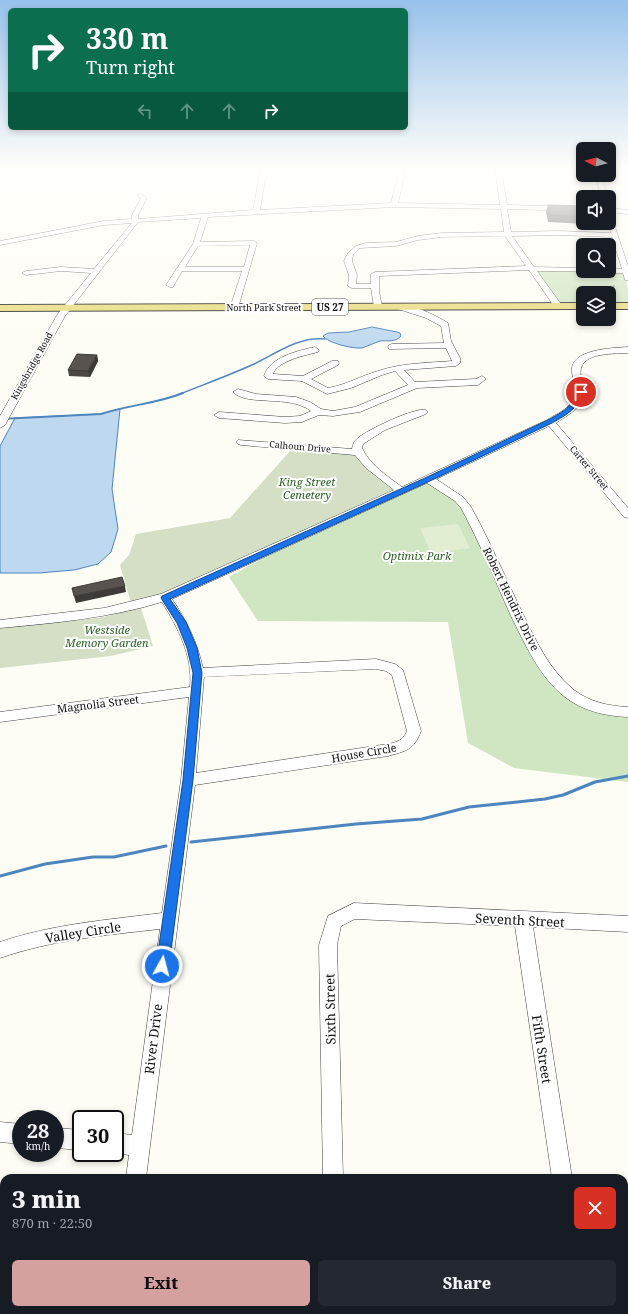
<!DOCTYPE html>
<meta charset="utf-8">
<style>
:root{--surface:#171b24;--page:#242831;--text:#f1f3f6;--muted:#9ea1a6;--accent:#d4a1a0}
body{margin:0;font-family:"Noto Serif",serif;background:var(--page);color:var(--text);height:100vh;display:flex;flex-direction:column;font-size:15px;white-space:nowrap}
*{box-sizing:border-box;margin:0}
p{font-size:13px;color:var(--muted)}
.icon{flex:none;width:22px;height:22px;fill:none;stroke:currentColor;stroke-width:2;stroke-linecap:round;stroke-linejoin:round}
.map{position:relative;flex:1;overflow:hidden}
.panel{position:absolute;left:0px;top:1174px;width:628px;height:140px;display:flex;flex-direction:column;background:var(--surface);border-radius:12px 12px 0 0;box-shadow:0 2px 6px #0003}
.panel>*{flex:none}
.guide{position:absolute;left:8px;top:8px;width:400px;height:122px;border-radius:6px;box-shadow:0 2px 6px #0003;background:#0b6e4f;color:#fff;overflow:hidden}
.needle{width:26px;rotate:276deg}
.tools{position:absolute;left:576px;top:142px;display:grid;gap:8px}
.tools a{display:grid;place-items:center;width:40px;height:40px;border-radius:6px;background:var(--surface);box-shadow:0 2px 6px #0003;font-size:20px}
.speed{position:absolute;left:12px;top:1110px;display:flex;gap:8px;font-size:20px;font-weight:700;text-align:center}
.speed>*{display:grid;place-content:center;width:52px;height:52px;border-radius:50%;background:var(--surface);box-shadow:0 2px 6px #0003;line-height:1}
.speed small{font-size:10px;font-weight:400}
.speed .limit{border:2px solid #111;border-radius:6px;background:#fff;color:#111}
.pin{position:absolute;display:grid;place-items:center;width:34px;height:34px;color:#fff;margin:-17px;border:2px solid #fff;border-radius:50%;box-shadow:0 1px 4px #0007}
.me{position:absolute;width:44px;margin:-22px;rotate:7deg;stroke-linejoin:round;filter:drop-shadow(0 0 3px #0008)}
.turn{display:flex;align-items:center;gap:14px;height:84px;padding:0 12px;font-size:18px}
.turn .icon{width:52px;height:52px;stroke-width:2.5}
.turn b{display:block;font-size:28px;line-height:34px}
.lanes{display:flex;align-items:center;height:38px;padding:0 12px;background:#0003;justify-content:center;gap:20px;direction:ltr}
.lanes .off{opacity:.35}
.round{display:grid;place-items:center;flex:none;width:42px;height:42px;border-radius:6px;background:var(--page)}
.headline{display:flex;align-items:center;justify-content:space-between;height:68px;padding:0 12px}
h1{font-size:24px;font-weight:800;line-height:30px}
.action{display:flex;gap:8px;margin-top:auto;padding:8px 12px}
.action a{flex:1;height:46px;border-radius:6px;background:var(--accent);color:#111;font-size:16px;font-weight:800;line-height:46px;text-align:center}
.action a+a{background:var(--page);color:var(--text)}
.map>svg:first-child{display:block}
</style>
<div class="map">
<svg width="628" height="1314" viewBox="0 0 628 1314">
<rect width="100%" height="100%" fill="#fefdf5"/>
<g fill="#d0e5c1">
<polygon points="541,270 622,273 624,273 628,289 628,303 609,303 609,293 583,293 583,303 561,304 537,272"/>
<polygon points="428,479 459,499 531,644 580,701 628,712 628,782 514,768 468,743 448,622 258,621 229,577 316,529"/>
</g>
<g fill="#d4dfc6">
<polygon points="292,449 355,454 394,489 157,597 131,603 120,565 129,555 136,534 230,518"/>
<polygon points="141,608 153,646 111,656 0,668 0,628 98,618"/>
</g>
<polygon fill="#e1eed2" points="458,524 470,548 431,553 420,528"/>
<g fill="#bed8f0" stroke="#4d86bf">
<path d="M372,327L397,332L400,333L401,336C395,343 387,340 380,341C374,343 368,346 362,348C353,349 328,343 323,336L328,333L349,332Z"/>
<polygon points="120,409 112,489 118,529 111,552 98,564 74,570 39,573 0,573 0,446 15,418 101,414"/>
</g>
<g fill="none" stroke-linecap="round" stroke-linejoin="round">
<g stroke="#4d86bf" stroke-width="1.5">
<polyline points="610,293 614,286"/>
<path d="M180,394C205,384 230,375 254,364C277,353 299,336 325,339"/>
</g>
<path stroke="#4d86bf" stroke-width="2" d="M0,419L101,414C128,405 156,404 183,393"/>
<g stroke="#4d86bf" stroke-width="3">
<polyline points="191,842 356,824 422,819 469,807 545,799 563,795 595,782 628,776"/>
<polyline points="0,876 45,864 93,857 114,857 166,846"/>
</g>
<defs>
<g id="minor">
<path d="M261,168H267L260,210L391,203L400,168H406L398,203L500,205L495,168H501L507,205L583,207V211L507,209L511,232L559,231L611,233L608,223L609,214L611,215L628,266V280H625L623,273H609L605,271H609V269H622L612,237L559,235L512,236L534,267L583,268V271H586H537L563,307L562,309H556L529,270L379,276V291L382,307L378,309L374,307L371,288H352L348,286L349,275L344,261L348,253L356,246L366,243L396,242L418,236L442,233L504,232L501,209L394,207L208,217L200,242L254,241L257,243L238,308L234,310L230,308L242,271H182L173,287H170L166,285L193,244L201,218L138,222L65,316L5,425L0,428V416L57,315L91,273L61,271L26,275L22,273L26,271L61,267L94,269L132,223L104,225L0,245V241L104,221L132,219V215L141,198L137,195L140,193L147,198L138,215V219L253,210ZM505,236L526,266L375,272L371,274V284H356L357,275L352,261L353,255L360,248L396,246L418,240L442,237ZM250,245L244,267H185L198,246Z"/>
<polygon points="323,168 329,168 331,172 326,173"/>
<polygon points="612,168 628,168 628,171"/>
<polygon points="596,175 602,175 607,197 601,197"/>
<polygon points="609,208 628,210 628,214 609,212"/>
<path d="M398,305C411,303 437,316 448,323L451,341L460,358V363L456,366L404,370L415,382L476,379L482,376L486,379L478,385L417,388L360,412L333,416L319,415L302,422L285,423L219,418L214,415L219,412L285,417L300,416L311,411C289,394 248,407 233,392L238,389L256,394L296,397L310,402L321,409L333,411L355,407L408,385L395,371L382,375L351,388L327,394L302,381L268,379L264,376C270,357 297,351 315,347L319,350L318,352C306,355 277,361 273,374L303,376L332,361H338L339,363L338,365L311,379L328,388C346,385 361,376 378,371C402,363 427,363 452,361L446,348L389,349L388,347L389,345L392,344L444,343L441,326L426,318L398,309Z"/>
<path d="M628,347V353C611,354 576,352 581,377C583,384 586,391 583,398C578,411 566,416 556,423L628,508V518L624,517L549,426L436,479L463,497L471,507C490,541 505,577 522,612C535,639 549,670 574,690C590,702 608,706 628,707V717C605,716 583,711 565,697C540,678 525,644 511,616C495,580 480,543 461,508L455,501L427,483L172,599C187,621 197,642 203,668L376,659L395,664L403,670L421,731C414,750 406,751 388,756L195,785L146,1178H126L129,1155L115,1153V1133L132,1135L160,929C106,935 52,940 0,958V942C53,924 107,920 162,913L181,780L189,697L0,722V712L190,687C193,656 178,628 162,602C109,618 55,623 0,628V620L104,608L161,594L394,490L366,468L355,455L241,445L238,444L236,442L238,440L352,449C353,444 354,441 358,438C367,430 415,407 426,410L428,412L426,414L385,430L363,444L362,448C370,465 387,476 402,487L547,420C556,414 568,410 573,400C578,391 573,382 572,372C569,349 613,348 628,347ZM376,669L386,671L392,675L407,731C403,741 397,742 388,744L196,773L204,677Z"/>
<polygon points="354,903 628,916 628,932 533,927 572,1178 552,1178 515,926 355,919 341,926 337,945 343,1178 323,1178 319,945 328,916"/>
<polygon points="0,1122 21,1124 21,1144 0,1142"/>
<polygon points="55,1128 81,1130 81,1150 55,1148"/>
<polygon points="106,1310 128,1310 127,1314 105,1314"/>
<rect x="325" y="1310" width="22" height="4"/>
<rect x="571" y="1310" width="22" height="4"/>
</g>
<g id="major">
<polygon points="583,303 583,309 0,311 0,305"/>
<rect x="609" y="303" width="19" height="6"/>
</g>
</defs>
<use href="#minor" stroke="#434343" stroke-width="1"/>
<use href="#major" stroke="#212121" stroke-width="2"/>
<use href="#minor" fill="#fff" fill-rule="evenodd"/>
<use href="#major" fill="#e9d979" fill-rule="evenodd"/>
</g>
<g fill="#4c4743">
<polygon points="548,205 583,206 583,223 586,223 586,224 548,222 546,212"/>
<polygon points="97,355 98,361 90,377 69,376 68,370"/>
</g>
<g fill="#3e3a37">
<polygon points="97,355 98,361 90,377 88,371"/>
<polygon points="125,586 126,592 76,603 74,596"/>
</g>
<g fill="#58534e" stroke="#3e3a37">
<polygon points="548,205 583,206 583,217 550,215"/>
<polygon points="77,354 97,355 88,371 68,370"/>
<polygon points="122,577 125,586 74,596 72,588"/>
</g>
<linearGradient id="sky" x2="0" y2="1"><stop stop-color="#97c2eb"/><stop offset="0.48" stop-color="#fffefa"/><stop offset="1" stop-color="#fffefa" stop-opacity="0"/></linearGradient>
<rect width="628" height="352" fill="url(#sky)"/>
<path fill="#1a73e8" stroke="#114b97" d="M579,390L584,392C577,409 568,414 552,423L430,481L170,599L186,622L197,648L202,673L193,780L169,966L167,970L162,971L158,970L156,966L183,780L193,673L187,648L177,623L161,598L162,596L425,478L548,420C566,410 569,409 579,390Z"/>
<g text-anchor="middle" stroke-width="4" stroke-linejoin="round" paint-order="stroke">
<g font-size="9" fill="#101010" stroke="#fff">
<text x="264" y="311">North Park Street</text>
<text transform="translate(32 366) rotate(-61)" y="3">Kingsbridge Road</text>
<text transform="translate(300 447) rotate(5)" y="3">Calhoun Drive</text>
<text transform="translate(589 468) rotate(50)" y="3">Carter Street</text>
</g>
<rect fill="#fff" stroke="#585858" stroke-width="1" x="312" y="299" width="36" height="16" rx="3"/>
<g font-size="10" font-weight="bold" fill="#101010">
<text x="330" y="311">US 27</text>
</g>
<g font-size="11" font-style="italic" fill="#2d6127" stroke="#fff">
<text x="307" y="486">King Street<tspan x="307" dy="13">Cemetery</tspan></text>
<text x="417" y="560">Optimix Park</text>
<text x="107" y="634">Westside<tspan x="107" dy="13">Memory Garden</tspan></text>
</g>
<g font-size="11" fill="#101010" stroke="#fff">
<text transform="translate(511 599) rotate(64)" y="4">Robert Hendrix Drive</text>
<text transform="translate(98 704) rotate(-7)" y="4">Magnolia Street</text>
<text transform="translate(364 753) rotate(-10)" y="4">House Circle</text>
</g>
<g font-size="13" fill="#101010" stroke="#fff">
<text transform="translate(520 920) rotate(3)" y="5">Seventh Street</text>
<text transform="translate(83 932) rotate(-9)" y="5">Valley Circle</text>
<text transform="translate(330 1009) rotate(-91)" y="5">Sixth Street</text>
<text transform="translate(153 1039) rotate(-83)" y="5">River Drive</text>
<text transform="translate(542 1049) rotate(81)" y="5">Fifth Street</text>
</g>
</g>
</svg>
<div class="tools">
<a><svg class="needle" viewBox="-14 -14 28 28"><path d="M0-13l5 13h-10z" fill="#e53935"/><path d="M0 13l5-13h-10z" fill="#9ea1a6"/></svg></a>
<a><svg class="icon" aria-label="sound" viewBox="0 0 24 24"><path d="M4 9h4l5-4v14l-5-4H4zM17 9q2 3 0 6"/></svg></a>
<a><svg class="icon" aria-label="search" viewBox="0 0 24 24"><circle cx="10" cy="10" r="6"/><path d="M15 15l6 6"/></svg></a>
<a><svg class="icon" aria-label="layers" viewBox="0 0 24 24"><path d="M12 4l9 5-9 5-9-5zM3 14l9 5 9-5"/></svg></a>
</div>
<div class="speed"><div>28<small>km/h</small></div><div class="limit">30</div></div>
<div class="pin" style="left:581px;top:392px;background:#d93025"><svg class="icon" aria-label="arrive" viewBox="0 0 24 24"><path d="M6 21V4h12l-3 4 3 4H6"/></svg></div>
<svg class="me" style="left:162px;top:966px" viewBox="-20 -20 40 40"><circle r="17" fill="#1a73e8" stroke="#fff" stroke-width="3"/><path d="M0-11L8 9 0 5-8 9z" fill="#fff"/></svg>
<div class="guide">
<div class="turn"><svg class="icon" aria-label="right" viewBox="0 0 24 24"><path d="M7 20v-9h11M14 6l5 5-5 5"/></svg><div><b>330 m</b>Turn right</div></div>
<div class="lanes"><svg class="icon off" aria-label="left" viewBox="0 0 24 24"><path d="M17 20v-9H6M10 6l-5 5 5 5"/></svg><svg class="icon off" aria-label="ahead" viewBox="0 0 24 24"><path d="M12 20V5M6 11l6-6 6 6"/></svg><svg class="icon off" aria-label="ahead" viewBox="0 0 24 24"><path d="M12 20V5M6 11l6-6 6 6"/></svg><svg class="icon" aria-label="right" viewBox="0 0 24 24"><path d="M7 20v-9h11M14 6l5 5-5 5"/></svg></div>
</div>
<section class="panel">
<div class="headline"><div><h1>3 min</h1><p>870 m · 22:50</p></div><a class="round" style="background:#d93025;color:#fff"><svg class="icon" aria-label="close" viewBox="0 0 24 24"><path d="M6 6l12 12M18 6L6 18"/></svg></a></div>
<div class="action"><a>Exit</a><a>Share</a></div>
</section>
</div>
